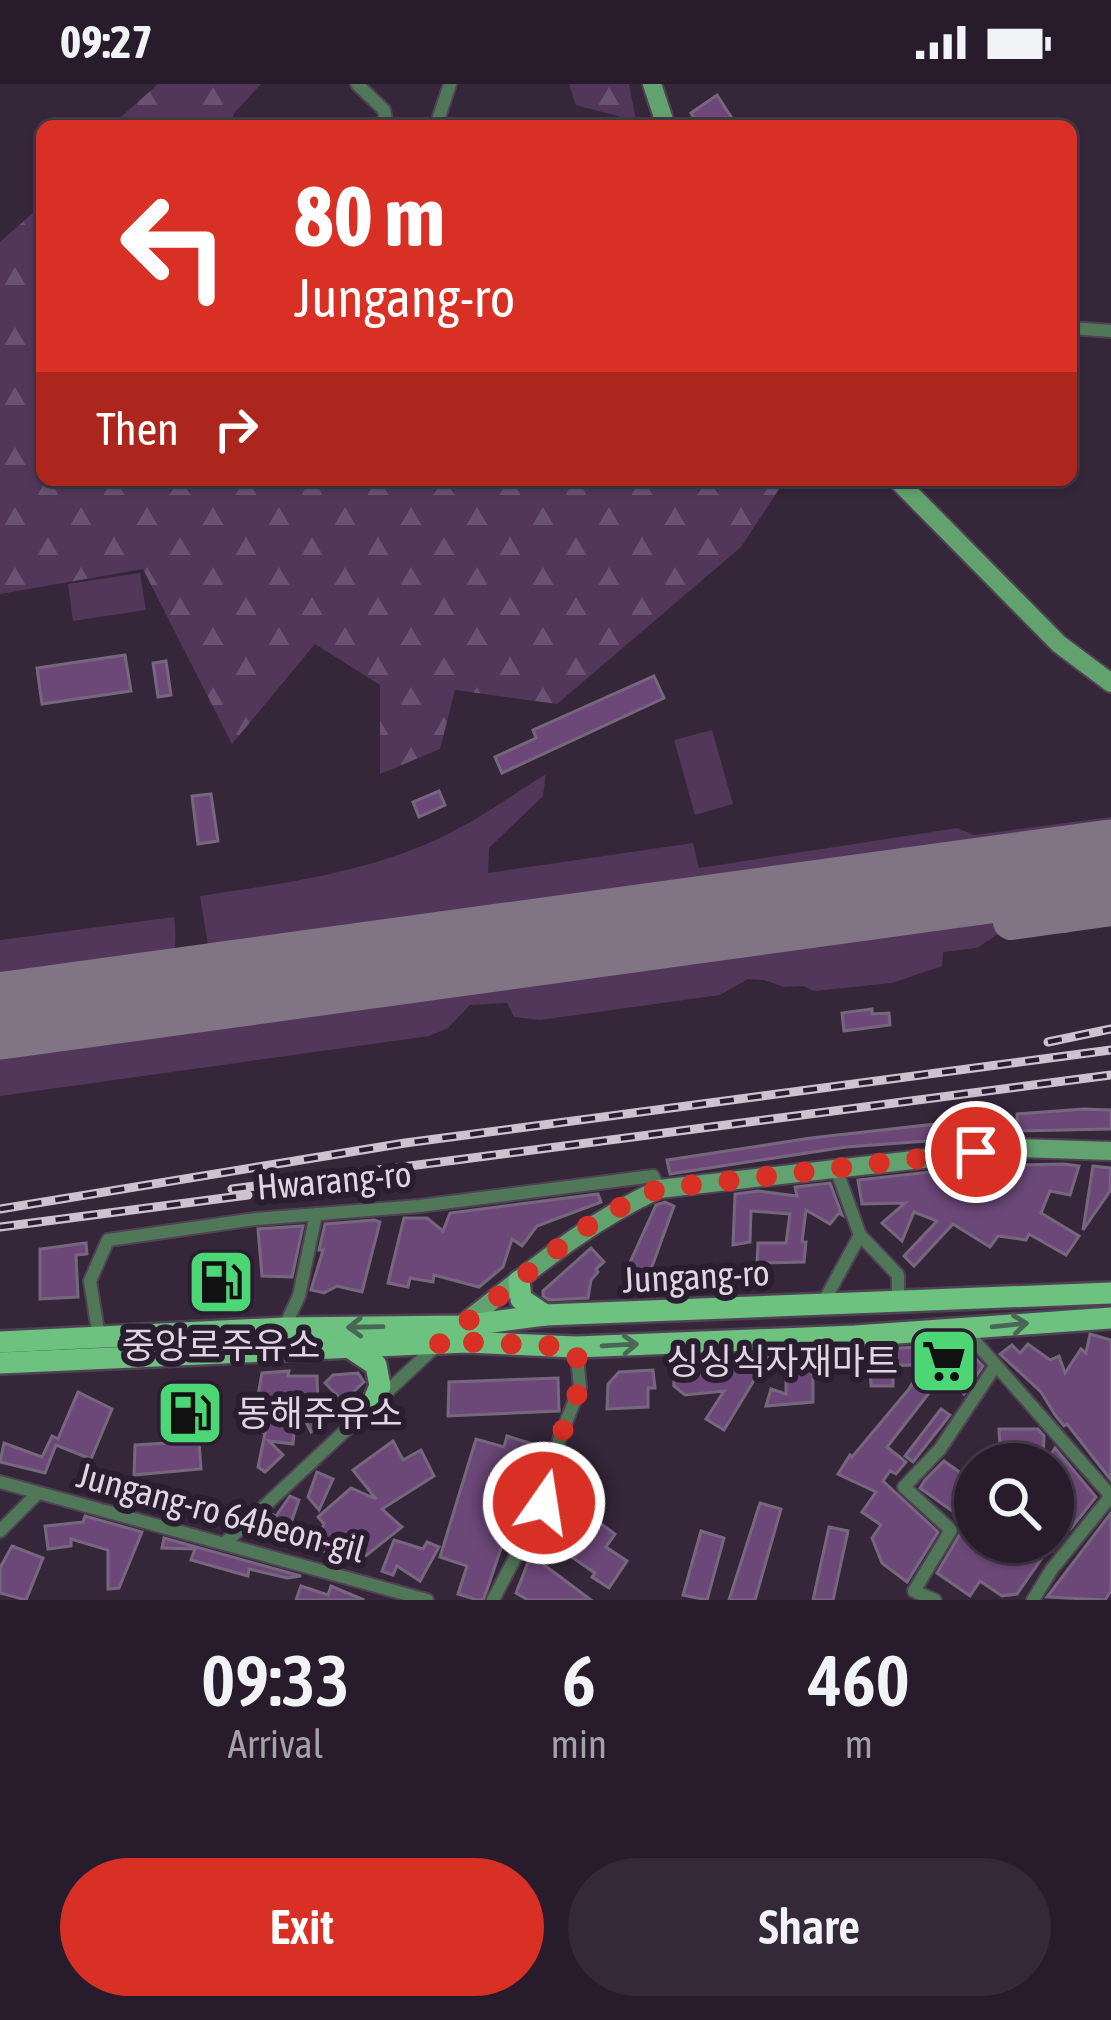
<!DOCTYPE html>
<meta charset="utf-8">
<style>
:root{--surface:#281c2c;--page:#342938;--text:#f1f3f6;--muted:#a5a1a9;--line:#443a48;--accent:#d93025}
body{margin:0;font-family:"Asap Condensed","Noto Sans KR",sans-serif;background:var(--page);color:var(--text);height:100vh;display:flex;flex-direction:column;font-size:45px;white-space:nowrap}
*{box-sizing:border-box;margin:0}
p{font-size:39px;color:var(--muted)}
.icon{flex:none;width:66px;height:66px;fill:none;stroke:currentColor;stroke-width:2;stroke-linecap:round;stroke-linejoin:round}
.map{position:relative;height:1516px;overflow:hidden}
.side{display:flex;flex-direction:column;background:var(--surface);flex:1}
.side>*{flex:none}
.guide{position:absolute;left:36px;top:36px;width:1041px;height:366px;border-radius:18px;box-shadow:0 3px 9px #0004,0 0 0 3px var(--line);background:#d93025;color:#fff;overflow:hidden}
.fabs{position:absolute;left:954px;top:1359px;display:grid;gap:24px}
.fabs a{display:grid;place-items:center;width:120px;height:120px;border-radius:50%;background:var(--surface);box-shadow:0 3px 9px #0004,0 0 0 3px var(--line);font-size:60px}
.pin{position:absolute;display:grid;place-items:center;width:102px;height:102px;color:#fff;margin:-51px;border:6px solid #fff;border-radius:50%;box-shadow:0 3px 12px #0007}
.me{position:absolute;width:132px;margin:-66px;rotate:13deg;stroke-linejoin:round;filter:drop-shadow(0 0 9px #0008)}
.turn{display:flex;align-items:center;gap:42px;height:252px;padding:0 60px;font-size:54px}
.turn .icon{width:156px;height:156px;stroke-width:2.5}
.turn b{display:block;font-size:84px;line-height:102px}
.then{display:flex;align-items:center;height:114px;padding:0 60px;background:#0003;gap:24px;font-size:45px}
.eta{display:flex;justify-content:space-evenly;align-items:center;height:204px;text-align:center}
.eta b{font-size:72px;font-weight:600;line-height:84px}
.primary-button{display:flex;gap:24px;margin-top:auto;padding:24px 60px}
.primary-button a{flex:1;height:138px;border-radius:72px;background:var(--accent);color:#fff;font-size:48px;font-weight:600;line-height:138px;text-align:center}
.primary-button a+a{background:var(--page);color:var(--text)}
.status{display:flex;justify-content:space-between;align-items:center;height:84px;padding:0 60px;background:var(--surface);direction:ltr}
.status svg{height:33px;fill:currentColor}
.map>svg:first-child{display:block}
</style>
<div class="status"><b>09:27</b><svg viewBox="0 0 49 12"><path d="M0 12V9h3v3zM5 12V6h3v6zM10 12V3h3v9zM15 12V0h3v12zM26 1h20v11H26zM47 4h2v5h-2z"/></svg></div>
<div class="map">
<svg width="1111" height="1516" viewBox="0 0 1111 1516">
<defs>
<pattern id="forest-firs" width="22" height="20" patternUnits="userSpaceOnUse" patternTransform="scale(3)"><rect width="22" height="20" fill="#52375b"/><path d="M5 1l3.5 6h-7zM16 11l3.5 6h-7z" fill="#6a5372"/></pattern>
</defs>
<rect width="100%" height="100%" fill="#35263a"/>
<g fill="#52375b">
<polygon points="140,489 146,526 73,537 68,500"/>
<polygon points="712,646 733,720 695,731 674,656"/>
<path d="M546,690L543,712L489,764L488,789L693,759L699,784L957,744L974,751L1111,733V760L237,878L228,877L208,861L200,812C286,799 382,787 459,744C489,728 517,708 546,690Z"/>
<polygon points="1021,808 1020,825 1001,829 1001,848 977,864 943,868 942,882 892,899 814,907 803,902 784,903 764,896 748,895 720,911 540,936 514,933 507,919 470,921 448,944 429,952 0,1012 0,949"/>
<path d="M174,833C177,858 178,878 152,890L0,909V856Z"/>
</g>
<g fill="url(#forest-firs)">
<polygon points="158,0 261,0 235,28 228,42 111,42"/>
<polygon points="569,0 629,0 636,37 576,21"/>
<polygon points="42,121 42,396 785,396 741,463 557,620 455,606 440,665 380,690 380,601 315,560 232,660 143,485 0,510 0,158"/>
</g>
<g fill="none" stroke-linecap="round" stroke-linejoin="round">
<g stroke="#807485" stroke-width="36">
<polyline points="1020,793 1035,798 1046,819 1063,831"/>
<polyline points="1011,838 1111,824"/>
</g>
<polyline stroke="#807485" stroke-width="87" points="0,932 1111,779"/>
</g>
<g fill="#6c4879" stroke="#77677e" stroke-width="3">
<polygon points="717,11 737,42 699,42 691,29"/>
<polygon points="125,571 131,607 42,620 37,584"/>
<polygon points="166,577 171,611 158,613 153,579"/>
<polygon points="654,592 664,614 502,689 495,673 536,654 533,646"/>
<polygon points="439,707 445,721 419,733 413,718"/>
<polygon points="211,710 218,757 198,760 192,712"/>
<polygon points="872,925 872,930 889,929 890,941 844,947 842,929"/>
<polygon points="1084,1025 1111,1026 1111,1045 1017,1047 1017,1030"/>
<polygon points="998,1033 1000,1049 956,1055 846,1063 670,1090 667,1076 811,1054"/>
<polygon points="1064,1080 1079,1082 1070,1111 1050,1107 1041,1129 1079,1152 1066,1171 1029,1150 1026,1156 998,1152 990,1163 953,1140 914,1182 904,1172 937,1137 914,1128 902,1157 882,1139 905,1119 862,1120 858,1096 993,1081 1004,1081 1006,1098 1015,1097 1016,1081"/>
<polygon points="1093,1082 1111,1084 1110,1107 1083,1146"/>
<polygon points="830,1099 842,1131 839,1129 830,1140 806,1126 802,1158 806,1158 804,1178 757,1179 758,1159 786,1159 790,1130 751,1127 750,1158 733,1161 735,1110 758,1107 797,1112 795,1103"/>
<polygon points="598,1110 601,1118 537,1142 522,1162 512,1155 503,1183 479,1203 434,1191 433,1198 410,1194 408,1203 388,1199 404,1134 427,1134 443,1147 450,1129"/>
<polygon points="665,1118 674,1122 650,1188 627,1185 656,1121"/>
<polygon points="374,1136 380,1138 362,1208 337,1202 324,1209 311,1206 323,1166 319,1166 325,1140"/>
<polygon points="303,1142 292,1193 262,1192 258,1145"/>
<polygon points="86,1159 87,1170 76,1171 78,1213 40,1215 40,1165"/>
<polygon points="591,1164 604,1178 596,1185 598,1188 591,1196 588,1214 549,1216 543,1212 543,1207"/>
<polygon points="1090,1250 1111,1256 1111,1396 1067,1340 1064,1342 1055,1331 1041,1308 1000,1270 1012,1261 1020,1269 1028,1260 1050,1276 1059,1272 1065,1289 1081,1265 1086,1269"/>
<polygon points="936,1261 971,1282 976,1275 983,1282 964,1310 943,1291 887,1363 906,1378 896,1390 890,1387 883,1397 938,1448 907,1498 882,1479 872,1454 881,1441 862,1428 876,1408 838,1390 850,1371 852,1373 909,1305"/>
<polygon points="916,1263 915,1281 877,1282 893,1293 893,1302 871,1302 869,1266"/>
<polygon points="770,1270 724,1346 706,1335 724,1307 685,1311 674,1302 673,1278"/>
<polygon points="813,1276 813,1318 766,1322 771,1305 786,1310 786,1279"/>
<polygon points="653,1286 655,1304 648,1304 648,1323 607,1325 608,1300 619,1288"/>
<polygon points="289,1287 288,1292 317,1292 318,1322 328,1334 311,1348 297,1320 293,1360 269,1357 283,1371 265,1388 258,1383 265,1349 244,1344 248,1321 256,1322 262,1289"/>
<polygon points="358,1289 364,1298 343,1317 325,1299 333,1291"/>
<polygon points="558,1294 559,1327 448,1332 449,1298"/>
<polygon points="78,1308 112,1325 91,1375 56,1361 45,1389 0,1378 4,1359 42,1373 52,1352 58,1355"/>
<polygon points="941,1325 950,1331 913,1378 905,1372"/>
<polygon points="999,1345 1038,1345 1044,1352 1043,1379 1001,1380"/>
<polygon points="507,1352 536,1361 488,1503 483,1516 477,1516 458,1510 467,1482 440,1473 476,1355 504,1363"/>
<polygon points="199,1357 201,1385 134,1391 135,1361"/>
<polygon points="393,1357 403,1376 421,1366 434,1392 382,1425 402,1443 358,1478 353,1472 321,1467 317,1457 324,1440 318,1433 351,1404 376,1415 353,1386"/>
<polygon points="1055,1364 1096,1413 1053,1467 1049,1464 1017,1510 1002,1512 980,1497 970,1512 937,1489 960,1450 962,1434 920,1404 925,1396 944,1377 975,1399 975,1458 1023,1458 1035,1466 1040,1458 1053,1458 1053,1408 1067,1387 1050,1372"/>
<polygon points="317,1388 333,1395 319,1426 308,1413"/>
<polygon points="131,1409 185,1411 179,1430 129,1418"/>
<polygon points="290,1412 299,1416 287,1450 275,1453 257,1447 271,1430 276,1432"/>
<polygon points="567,1415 615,1450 606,1463 627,1477 609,1504 592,1493 595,1489 543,1453"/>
<polygon points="760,1419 781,1425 755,1516 729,1516"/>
<polygon points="1111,1429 1111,1507 1105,1516 1047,1513"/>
<polygon points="85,1432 142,1448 119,1504 108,1505 108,1466 71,1455 71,1462 48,1465 45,1442 83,1438"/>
<polygon points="829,1443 848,1447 833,1516 813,1516"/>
<polygon points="701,1447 724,1454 707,1516 683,1511"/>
<polygon points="164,1454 301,1492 287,1494 249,1485 248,1492 191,1476 195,1465 162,1464"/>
<polygon points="394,1456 423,1465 427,1458 439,1463 420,1497 397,1482 393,1491 382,1487"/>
<polygon points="12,1462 43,1474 26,1516 0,1509 0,1484"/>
<polygon points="531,1471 591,1516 528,1516 516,1509"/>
<polygon points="301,1502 328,1511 331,1502 364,1516 296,1516"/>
</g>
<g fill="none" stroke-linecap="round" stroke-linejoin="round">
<defs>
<g id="street">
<polyline points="357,0 384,26 387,42"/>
<polyline points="436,42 450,0"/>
<polyline points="1071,244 1111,247"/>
<polyline points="835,1082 860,1151 898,1191 898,1215"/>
<polyline points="823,1219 860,1151"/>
<polyline points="284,1244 299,1212 316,1130"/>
<polyline points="965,1246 1111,1412"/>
<polyline points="99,1253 90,1197 108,1156 256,1135 419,1122 653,1092 659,1105"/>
<polyline points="0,1398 427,1516"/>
<polyline points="0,1447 38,1409"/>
<polyline points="226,1458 436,1262"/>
<polyline points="493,1516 548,1411 559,1356 580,1303 576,1263"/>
<polyline points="935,1516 914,1507 951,1446 904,1403 940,1365 996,1281"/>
<polyline points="1033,1516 1052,1485 1111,1412"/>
</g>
<g id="secondary">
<polyline points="652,0 666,42"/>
<polyline points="897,396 1059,560 1111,599"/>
<path d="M460,1242C526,1191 582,1141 659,1105L1019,1064L1111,1067"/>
</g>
<g id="primary">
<polyline points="519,1197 521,1215 545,1231"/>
<polyline points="0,1258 284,1244 461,1242 545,1231 1111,1209"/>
<polyline points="352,1265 376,1281 380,1302 374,1316"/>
<polyline points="0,1279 466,1258 576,1263 855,1252 1111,1234"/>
</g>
</defs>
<use href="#street" stroke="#504255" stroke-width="16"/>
<use href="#secondary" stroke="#504255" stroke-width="22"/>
<use href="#primary" stroke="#504255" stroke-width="26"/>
<use href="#street" stroke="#507858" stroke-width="12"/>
<use href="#secondary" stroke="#61a26f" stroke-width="18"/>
<use href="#primary" stroke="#6dc280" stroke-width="21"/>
<defs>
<g id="rail">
<polyline points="1048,958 1111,945"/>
<polyline points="232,1105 1111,991"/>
<polyline points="0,1125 405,1059 1111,966"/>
<polyline points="0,1143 248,1111"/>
</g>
</defs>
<use href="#rail" stroke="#ccc2d0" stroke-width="9"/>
<use href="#rail" stroke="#2b1d30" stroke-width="4.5" stroke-dasharray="14" stroke-linecap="butt"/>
</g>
<defs><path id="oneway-shaft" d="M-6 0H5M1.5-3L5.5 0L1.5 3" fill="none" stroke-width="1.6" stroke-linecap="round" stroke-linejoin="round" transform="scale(3)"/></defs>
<g stroke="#496754">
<use href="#oneway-shaft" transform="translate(1010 1241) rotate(-6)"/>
<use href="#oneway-shaft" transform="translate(365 1243) rotate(179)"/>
<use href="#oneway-shaft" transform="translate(620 1261) rotate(-3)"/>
</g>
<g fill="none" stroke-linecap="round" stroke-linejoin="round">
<polyline stroke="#d93025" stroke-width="21" stroke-dasharray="0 37.8" points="544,1419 559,1356 580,1303 576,1263 466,1258 438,1261 572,1153 604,1131 658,1105 976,1068"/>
</g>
<defs>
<symbol id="fuel-square" viewBox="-11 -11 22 22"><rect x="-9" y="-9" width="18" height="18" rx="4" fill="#4dd676" stroke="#2b1d30"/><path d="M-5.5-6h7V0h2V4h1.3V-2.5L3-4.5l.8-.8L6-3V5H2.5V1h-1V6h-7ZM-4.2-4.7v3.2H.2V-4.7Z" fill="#111"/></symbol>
<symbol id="supermarket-square" viewBox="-11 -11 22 22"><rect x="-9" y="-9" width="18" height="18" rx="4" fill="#4dd676" stroke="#2b1d30"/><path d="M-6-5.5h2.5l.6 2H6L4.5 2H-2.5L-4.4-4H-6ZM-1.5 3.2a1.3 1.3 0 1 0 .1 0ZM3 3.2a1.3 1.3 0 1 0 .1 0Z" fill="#111"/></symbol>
</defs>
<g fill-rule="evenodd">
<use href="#fuel-square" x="183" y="1160" width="76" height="76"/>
<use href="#supermarket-square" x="906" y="1239" width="76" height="76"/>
<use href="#fuel-square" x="152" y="1291" width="76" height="76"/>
</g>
<g text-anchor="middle" stroke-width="12" stroke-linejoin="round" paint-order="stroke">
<g font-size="36" fill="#dfd6e3" stroke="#2b1d30">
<text transform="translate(334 1096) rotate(-5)" y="13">Hwarang-ro</text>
<text transform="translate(696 1192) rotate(-3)" y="13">Jungang-ro</text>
<text transform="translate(221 1428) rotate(15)" y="13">Jungang-ro 64beon-gil</text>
</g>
<g font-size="36" fill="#dfd6e3" stroke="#2b1d30">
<text x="221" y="1274">중앙로주유소</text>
<text x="898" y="1290" text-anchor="end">싱싱식자재마트</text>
<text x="237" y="1342" text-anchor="start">동해주유소</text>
</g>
</g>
</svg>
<div class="fabs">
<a><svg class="icon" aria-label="search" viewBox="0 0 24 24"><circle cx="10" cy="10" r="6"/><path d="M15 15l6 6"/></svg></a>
</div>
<div class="pin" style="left:976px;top:1068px;background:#d93025"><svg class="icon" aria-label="arrive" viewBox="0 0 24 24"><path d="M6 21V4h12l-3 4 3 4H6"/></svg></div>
<svg class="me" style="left:544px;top:1419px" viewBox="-20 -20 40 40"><circle r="17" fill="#d93025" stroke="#fff" stroke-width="3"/><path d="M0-11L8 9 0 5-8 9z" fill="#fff"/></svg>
<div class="guide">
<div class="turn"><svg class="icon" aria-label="left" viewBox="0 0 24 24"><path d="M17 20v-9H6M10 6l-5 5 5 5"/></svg><div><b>80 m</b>Jungang-ro</div></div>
<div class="then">Then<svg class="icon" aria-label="right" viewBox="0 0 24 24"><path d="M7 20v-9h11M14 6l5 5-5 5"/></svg></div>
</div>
</div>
<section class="side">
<div class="eta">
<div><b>09:33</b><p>Arrival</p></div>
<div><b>6</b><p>min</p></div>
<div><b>460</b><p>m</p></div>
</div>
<div class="primary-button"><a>Exit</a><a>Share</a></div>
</section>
